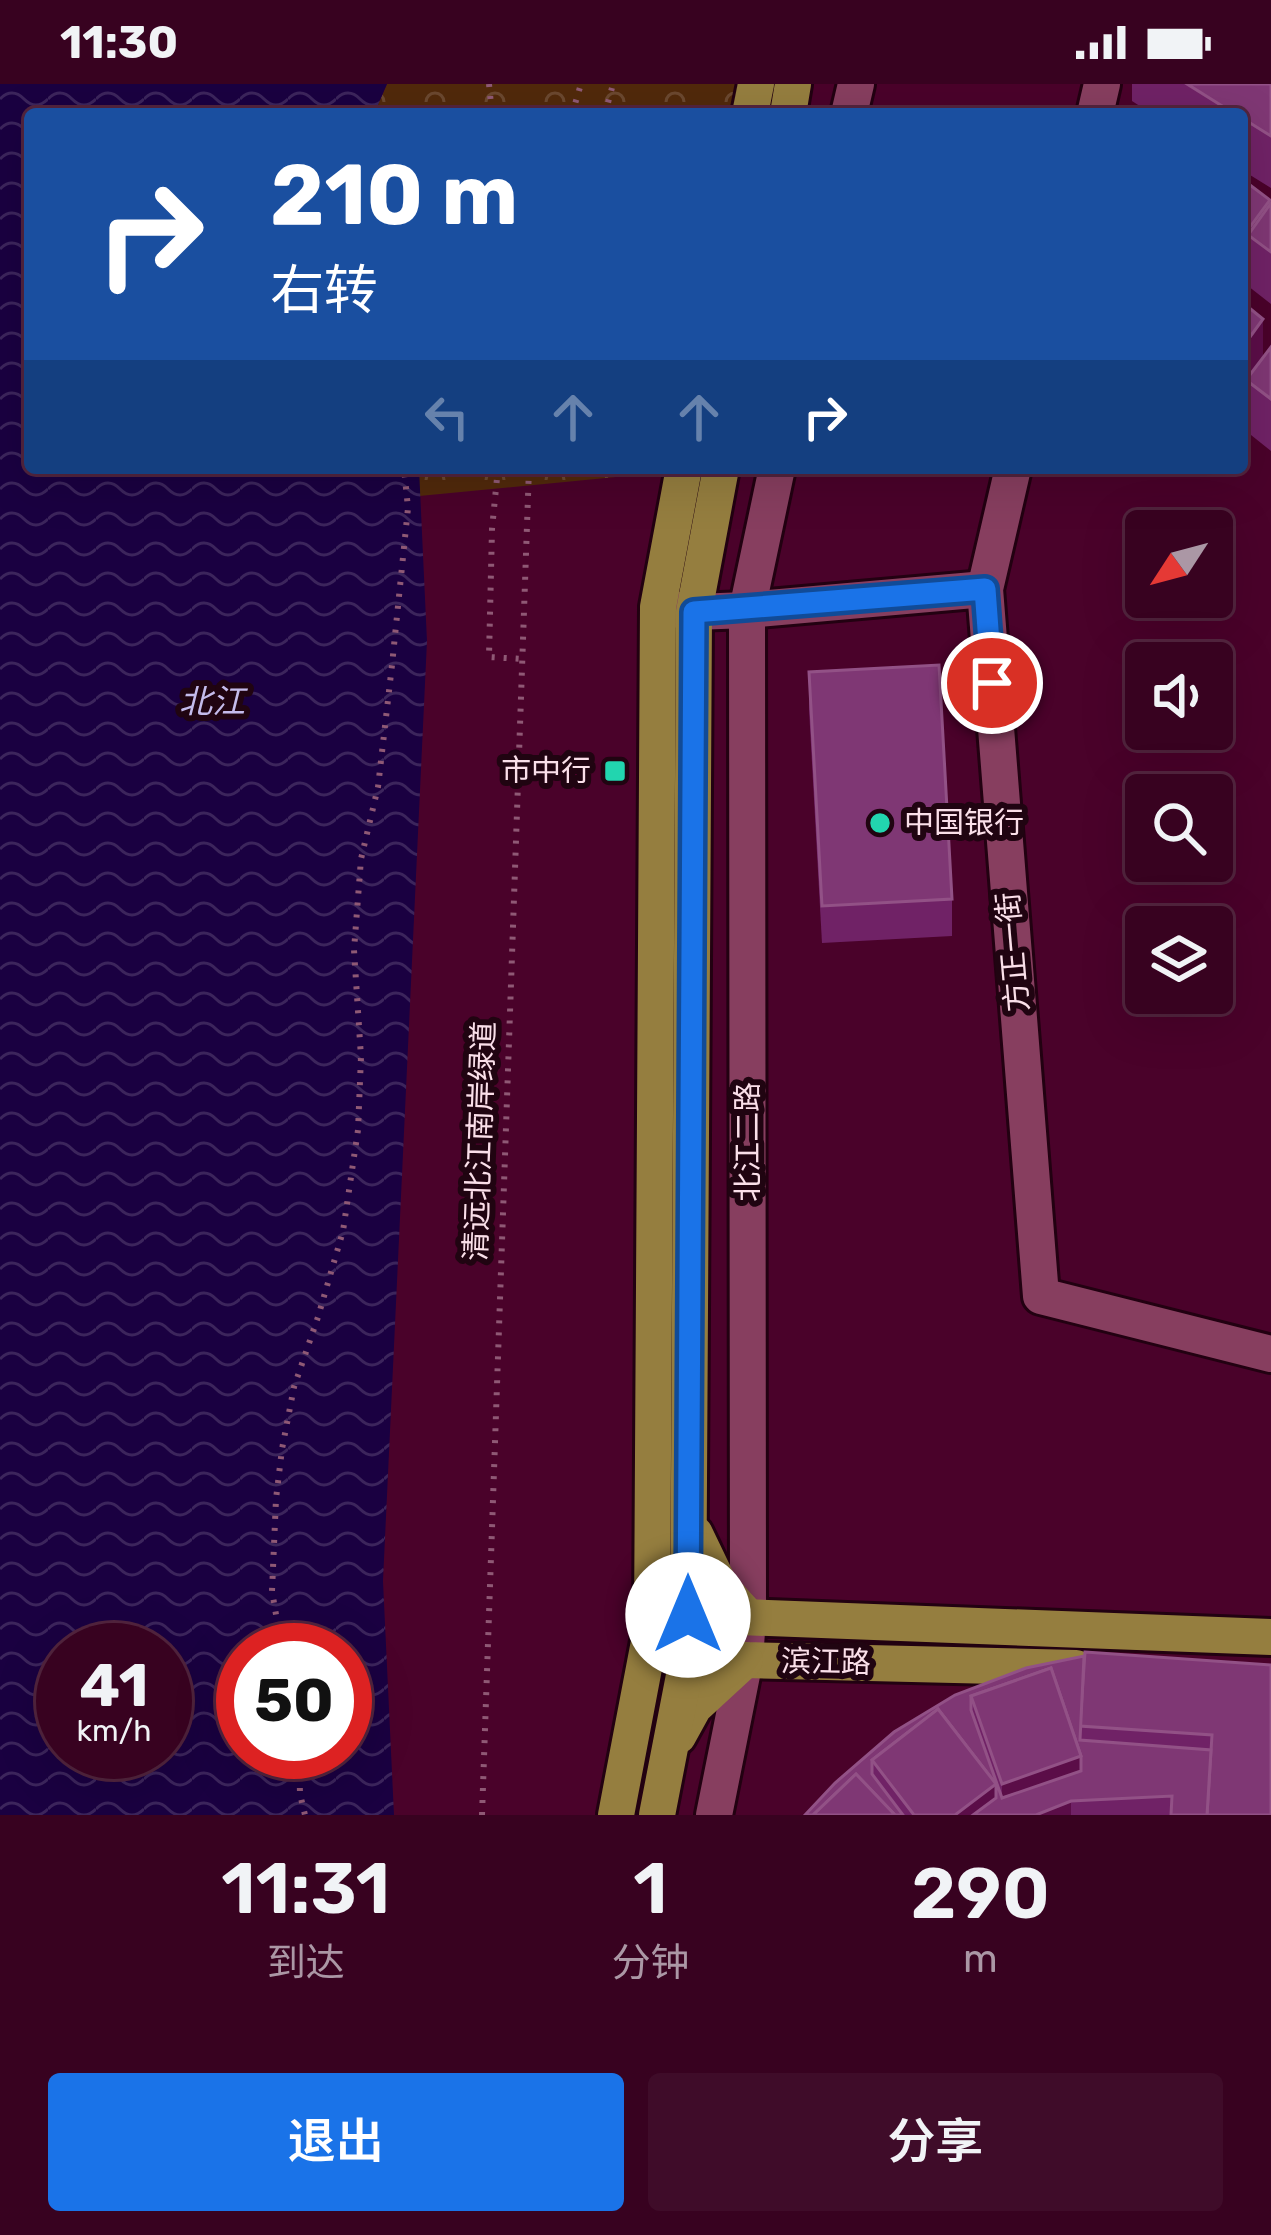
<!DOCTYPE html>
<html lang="zh">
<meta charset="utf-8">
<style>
:root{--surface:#380220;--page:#3f0c29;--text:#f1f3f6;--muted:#ab97a5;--line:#52243e;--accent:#1a73e8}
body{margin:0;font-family:Rubik,"Noto Sans SC",sans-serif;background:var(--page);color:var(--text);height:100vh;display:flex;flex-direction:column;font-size:45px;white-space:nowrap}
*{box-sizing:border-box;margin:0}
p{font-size:39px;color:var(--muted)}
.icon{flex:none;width:66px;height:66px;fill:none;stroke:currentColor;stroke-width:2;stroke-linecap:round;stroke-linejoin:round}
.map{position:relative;height:1731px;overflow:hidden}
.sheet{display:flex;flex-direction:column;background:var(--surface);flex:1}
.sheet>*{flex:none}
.top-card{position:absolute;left:24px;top:24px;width:1224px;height:366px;border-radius:12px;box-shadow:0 12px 48px #0002,0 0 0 3px var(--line);background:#1a4fa0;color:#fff;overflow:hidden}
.needle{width:78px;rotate:234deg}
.fabs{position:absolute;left:1125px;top:426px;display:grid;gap:24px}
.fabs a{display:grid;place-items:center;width:108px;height:108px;border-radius:12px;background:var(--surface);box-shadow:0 12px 48px #0002,0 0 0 3px var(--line);font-size:60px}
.speed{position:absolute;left:36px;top:1539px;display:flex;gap:24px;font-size:60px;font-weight:700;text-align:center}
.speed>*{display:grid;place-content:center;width:156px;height:156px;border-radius:50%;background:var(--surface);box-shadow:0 12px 48px #0002,0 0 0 3px var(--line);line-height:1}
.speed small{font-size:30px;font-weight:400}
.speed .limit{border:18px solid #d22;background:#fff;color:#111}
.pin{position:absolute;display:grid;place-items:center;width:102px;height:102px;color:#fff;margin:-51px;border:6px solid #fff;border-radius:50%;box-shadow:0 3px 12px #0007}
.me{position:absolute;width:132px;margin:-66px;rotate:0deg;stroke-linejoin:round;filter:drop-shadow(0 0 9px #0008)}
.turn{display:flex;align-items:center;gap:42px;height:252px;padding:0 48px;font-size:54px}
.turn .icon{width:156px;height:156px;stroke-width:2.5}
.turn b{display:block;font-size:84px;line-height:102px}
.lanes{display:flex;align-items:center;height:114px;padding:0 48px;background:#0003;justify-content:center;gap:60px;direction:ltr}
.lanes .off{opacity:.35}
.eta{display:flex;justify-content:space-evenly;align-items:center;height:204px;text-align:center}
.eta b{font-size:72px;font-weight:600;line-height:84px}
.button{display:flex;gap:24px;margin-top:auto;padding:24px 48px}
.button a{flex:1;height:138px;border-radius:12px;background:var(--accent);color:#fff;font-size:48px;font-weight:600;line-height:138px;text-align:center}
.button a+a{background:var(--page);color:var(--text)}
.status{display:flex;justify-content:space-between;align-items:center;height:84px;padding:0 60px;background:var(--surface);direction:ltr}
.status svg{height:33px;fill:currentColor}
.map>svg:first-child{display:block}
</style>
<div class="status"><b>11:30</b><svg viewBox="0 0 49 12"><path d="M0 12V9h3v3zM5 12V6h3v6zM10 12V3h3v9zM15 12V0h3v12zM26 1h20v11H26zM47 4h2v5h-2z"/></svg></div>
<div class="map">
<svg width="1271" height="1731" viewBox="0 0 1271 1731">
<defs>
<pattern id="park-crowns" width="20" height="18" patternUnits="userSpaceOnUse" patternTransform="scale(3)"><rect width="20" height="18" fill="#51290b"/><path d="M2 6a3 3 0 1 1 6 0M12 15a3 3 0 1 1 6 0" fill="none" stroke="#6b482f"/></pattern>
<pattern id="water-waves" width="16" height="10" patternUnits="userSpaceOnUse" patternTransform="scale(3)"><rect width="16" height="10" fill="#1a0041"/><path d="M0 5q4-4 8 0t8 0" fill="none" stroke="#3c255c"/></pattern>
</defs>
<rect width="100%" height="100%" fill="#4a022a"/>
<g fill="url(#park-crowns)">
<polygon points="387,0 737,0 731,30 374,30"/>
<polygon points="419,384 658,384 657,389 419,412"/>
</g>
<path fill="url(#water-waves)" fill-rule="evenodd" d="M0,0H387L374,30H30V384H419L427,557L383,1497L394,1731H0ZM63,1566H165V1668H63ZM243,1566H345V1668H243Z"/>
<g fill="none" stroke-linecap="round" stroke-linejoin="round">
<defs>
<g id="minor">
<polyline points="849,30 856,0"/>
<polyline points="1095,30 1102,0"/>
<polyline points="1013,384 985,505 1041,1212 1271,1270"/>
<polyline points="665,524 694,528 747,526 985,505"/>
<polyline points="714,1731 745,1576 748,1533 747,526 777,384"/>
</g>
<g id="major">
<polyline points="750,30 756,0"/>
<polyline points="788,30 793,0"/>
<polyline points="695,1450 720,1502 748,1533"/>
<polyline points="667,1538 688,1531 1271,1553"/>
<polyline points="669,1556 688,1571 745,1576 1076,1584"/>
<polyline points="678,1652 694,1623 745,1576"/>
<polyline points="616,1731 652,1542 658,523 684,384"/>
<polyline points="657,1731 688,1571 694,528 721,384"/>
</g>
</defs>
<use href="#minor" stroke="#220111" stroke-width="42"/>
<use href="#major" stroke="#220111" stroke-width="42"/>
<g stroke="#8f5975" stroke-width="6" stroke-dasharray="3 9" stroke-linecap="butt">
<polyline points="489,0 492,30"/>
<polyline points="572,30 581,0"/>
<polyline points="605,30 613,0"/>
<polyline points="498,384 492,445 489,573 522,575"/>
<polyline points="282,1566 272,1507 276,1415 282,1365 294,1303 318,1233 343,1147 358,1046 361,973 354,866 361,775 378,703 392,581 408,424 404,384"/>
<polyline points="299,1668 300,1710 305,1731"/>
<polyline points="482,1731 529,384"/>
</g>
<use href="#minor" stroke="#873e5f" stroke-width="36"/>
<use href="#major" stroke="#957e3f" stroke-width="36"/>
</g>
<g fill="#702266">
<polygon points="1132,0 1271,0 1271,104 1242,86 1242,30 1152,30 1132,17"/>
<polygon points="1242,95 1270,121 1271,119 1271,220 1248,202 1248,198 1242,205"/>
<polygon points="1242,218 1263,273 1271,263 1271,367 1246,347"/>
<polygon points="809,588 952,815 952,852 822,859 809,625"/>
<polygon points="1084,1572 1271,1581 1271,1731 805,1731 955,1611"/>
</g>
<g fill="#5b0d48">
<polygon points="1270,116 1270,167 1248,151 1248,198 1242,205 1242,154"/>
<polygon points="1263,235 1263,286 1246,296 1246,310 1242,315 1242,264"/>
<polygon points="1081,1672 1081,1717 1071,1717 1071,1731 1002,1731 1002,1700"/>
<polygon points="996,1700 996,1731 955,1731"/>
</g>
<g fill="#7f3774" stroke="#925186" stroke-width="3" fill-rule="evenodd">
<polygon points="1187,0 1271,0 1271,52 1242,34 1242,30 1235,30"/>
<polygon points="1242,95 1270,116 1242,154"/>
<polygon points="1271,119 1271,168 1248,151"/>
<polygon points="1242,218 1263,235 1242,264"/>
<polygon points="1271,263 1271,315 1246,296"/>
<polygon points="939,581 952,815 822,822 809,588"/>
<polygon points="1085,1568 1271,1581 1271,1731 1207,1731 1212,1651 1080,1642"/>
<path d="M1084,1572L1080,1656L1211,1666L1207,1731H1171L1172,1712L1071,1717L1036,1731H973L996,1714V1700L938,1625L872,1676V1690L903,1731H895L856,1690L813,1731H805L835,1699L894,1648L955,1611L1026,1584ZM1051,1584L1081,1672V1687L1002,1714L971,1626V1612Z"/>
<polygon points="1051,1584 1081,1672 1002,1700 971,1612"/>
<polygon points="938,1625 996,1700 955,1731 914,1731 872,1676"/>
<polygon points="856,1690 895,1731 813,1731"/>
</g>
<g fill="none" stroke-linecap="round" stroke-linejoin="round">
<defs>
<polyline id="route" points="688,1531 694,528 985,505 992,599"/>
</defs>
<use href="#route" stroke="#114b97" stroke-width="30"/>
<use href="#route" stroke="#1a73e8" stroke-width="21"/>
</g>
<g fill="#22d5af" stroke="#200411" stroke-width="4.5">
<rect x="603" y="675" width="24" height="24" rx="6"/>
<circle cx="880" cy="739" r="12"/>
</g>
<g text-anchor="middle" stroke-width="12" stroke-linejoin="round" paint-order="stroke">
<g font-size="30" fill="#fadfe9" stroke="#200411" text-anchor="end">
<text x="591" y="697">市中行</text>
<text x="904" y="749" text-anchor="start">中国银行</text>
</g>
<g font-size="30" fill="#fadfe9" stroke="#200411">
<text transform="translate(1013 868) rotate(-95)" y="10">方正一街</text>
<text transform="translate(480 1057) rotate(-88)" y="10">清远北江南岸绿道</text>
<text transform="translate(748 1058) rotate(-90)" y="10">北江二路</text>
<text transform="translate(826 1578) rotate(1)" y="10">滨江路</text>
</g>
<g font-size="33" font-style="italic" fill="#c4bbeb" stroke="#200411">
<text x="212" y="629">北江</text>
</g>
</g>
</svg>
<div class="fabs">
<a><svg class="needle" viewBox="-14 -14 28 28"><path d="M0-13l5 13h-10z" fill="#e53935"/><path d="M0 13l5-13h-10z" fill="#ab97a5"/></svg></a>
<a><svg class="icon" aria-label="sound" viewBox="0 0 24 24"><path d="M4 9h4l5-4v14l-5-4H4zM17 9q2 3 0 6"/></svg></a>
<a><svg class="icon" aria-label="search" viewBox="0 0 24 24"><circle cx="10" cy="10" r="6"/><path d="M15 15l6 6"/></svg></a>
<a><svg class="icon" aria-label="layers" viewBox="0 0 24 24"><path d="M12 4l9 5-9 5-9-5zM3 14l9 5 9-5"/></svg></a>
</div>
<div class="speed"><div>41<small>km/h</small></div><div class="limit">50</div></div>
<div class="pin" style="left:992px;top:599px;background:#d93025"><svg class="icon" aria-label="arrive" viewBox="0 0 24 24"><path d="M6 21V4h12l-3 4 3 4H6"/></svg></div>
<svg class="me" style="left:688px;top:1531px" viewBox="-20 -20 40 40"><circle r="19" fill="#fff"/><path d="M0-13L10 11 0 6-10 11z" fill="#1a73e8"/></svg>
<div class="top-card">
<div class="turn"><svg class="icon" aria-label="right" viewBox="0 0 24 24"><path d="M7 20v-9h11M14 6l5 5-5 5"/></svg><div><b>210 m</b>右转</div></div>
<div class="lanes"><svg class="icon off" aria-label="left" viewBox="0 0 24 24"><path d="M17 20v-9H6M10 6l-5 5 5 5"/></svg><svg class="icon off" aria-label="ahead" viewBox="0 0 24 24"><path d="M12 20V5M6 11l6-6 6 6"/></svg><svg class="icon off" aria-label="ahead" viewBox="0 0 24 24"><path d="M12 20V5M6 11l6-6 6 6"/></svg><svg class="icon" aria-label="right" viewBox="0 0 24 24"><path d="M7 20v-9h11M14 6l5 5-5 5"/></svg></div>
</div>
</div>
<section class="sheet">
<div class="eta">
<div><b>11:31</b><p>到达</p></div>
<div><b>1</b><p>分钟</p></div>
<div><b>290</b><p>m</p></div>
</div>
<div class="button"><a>退出</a><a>分享</a></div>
</section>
